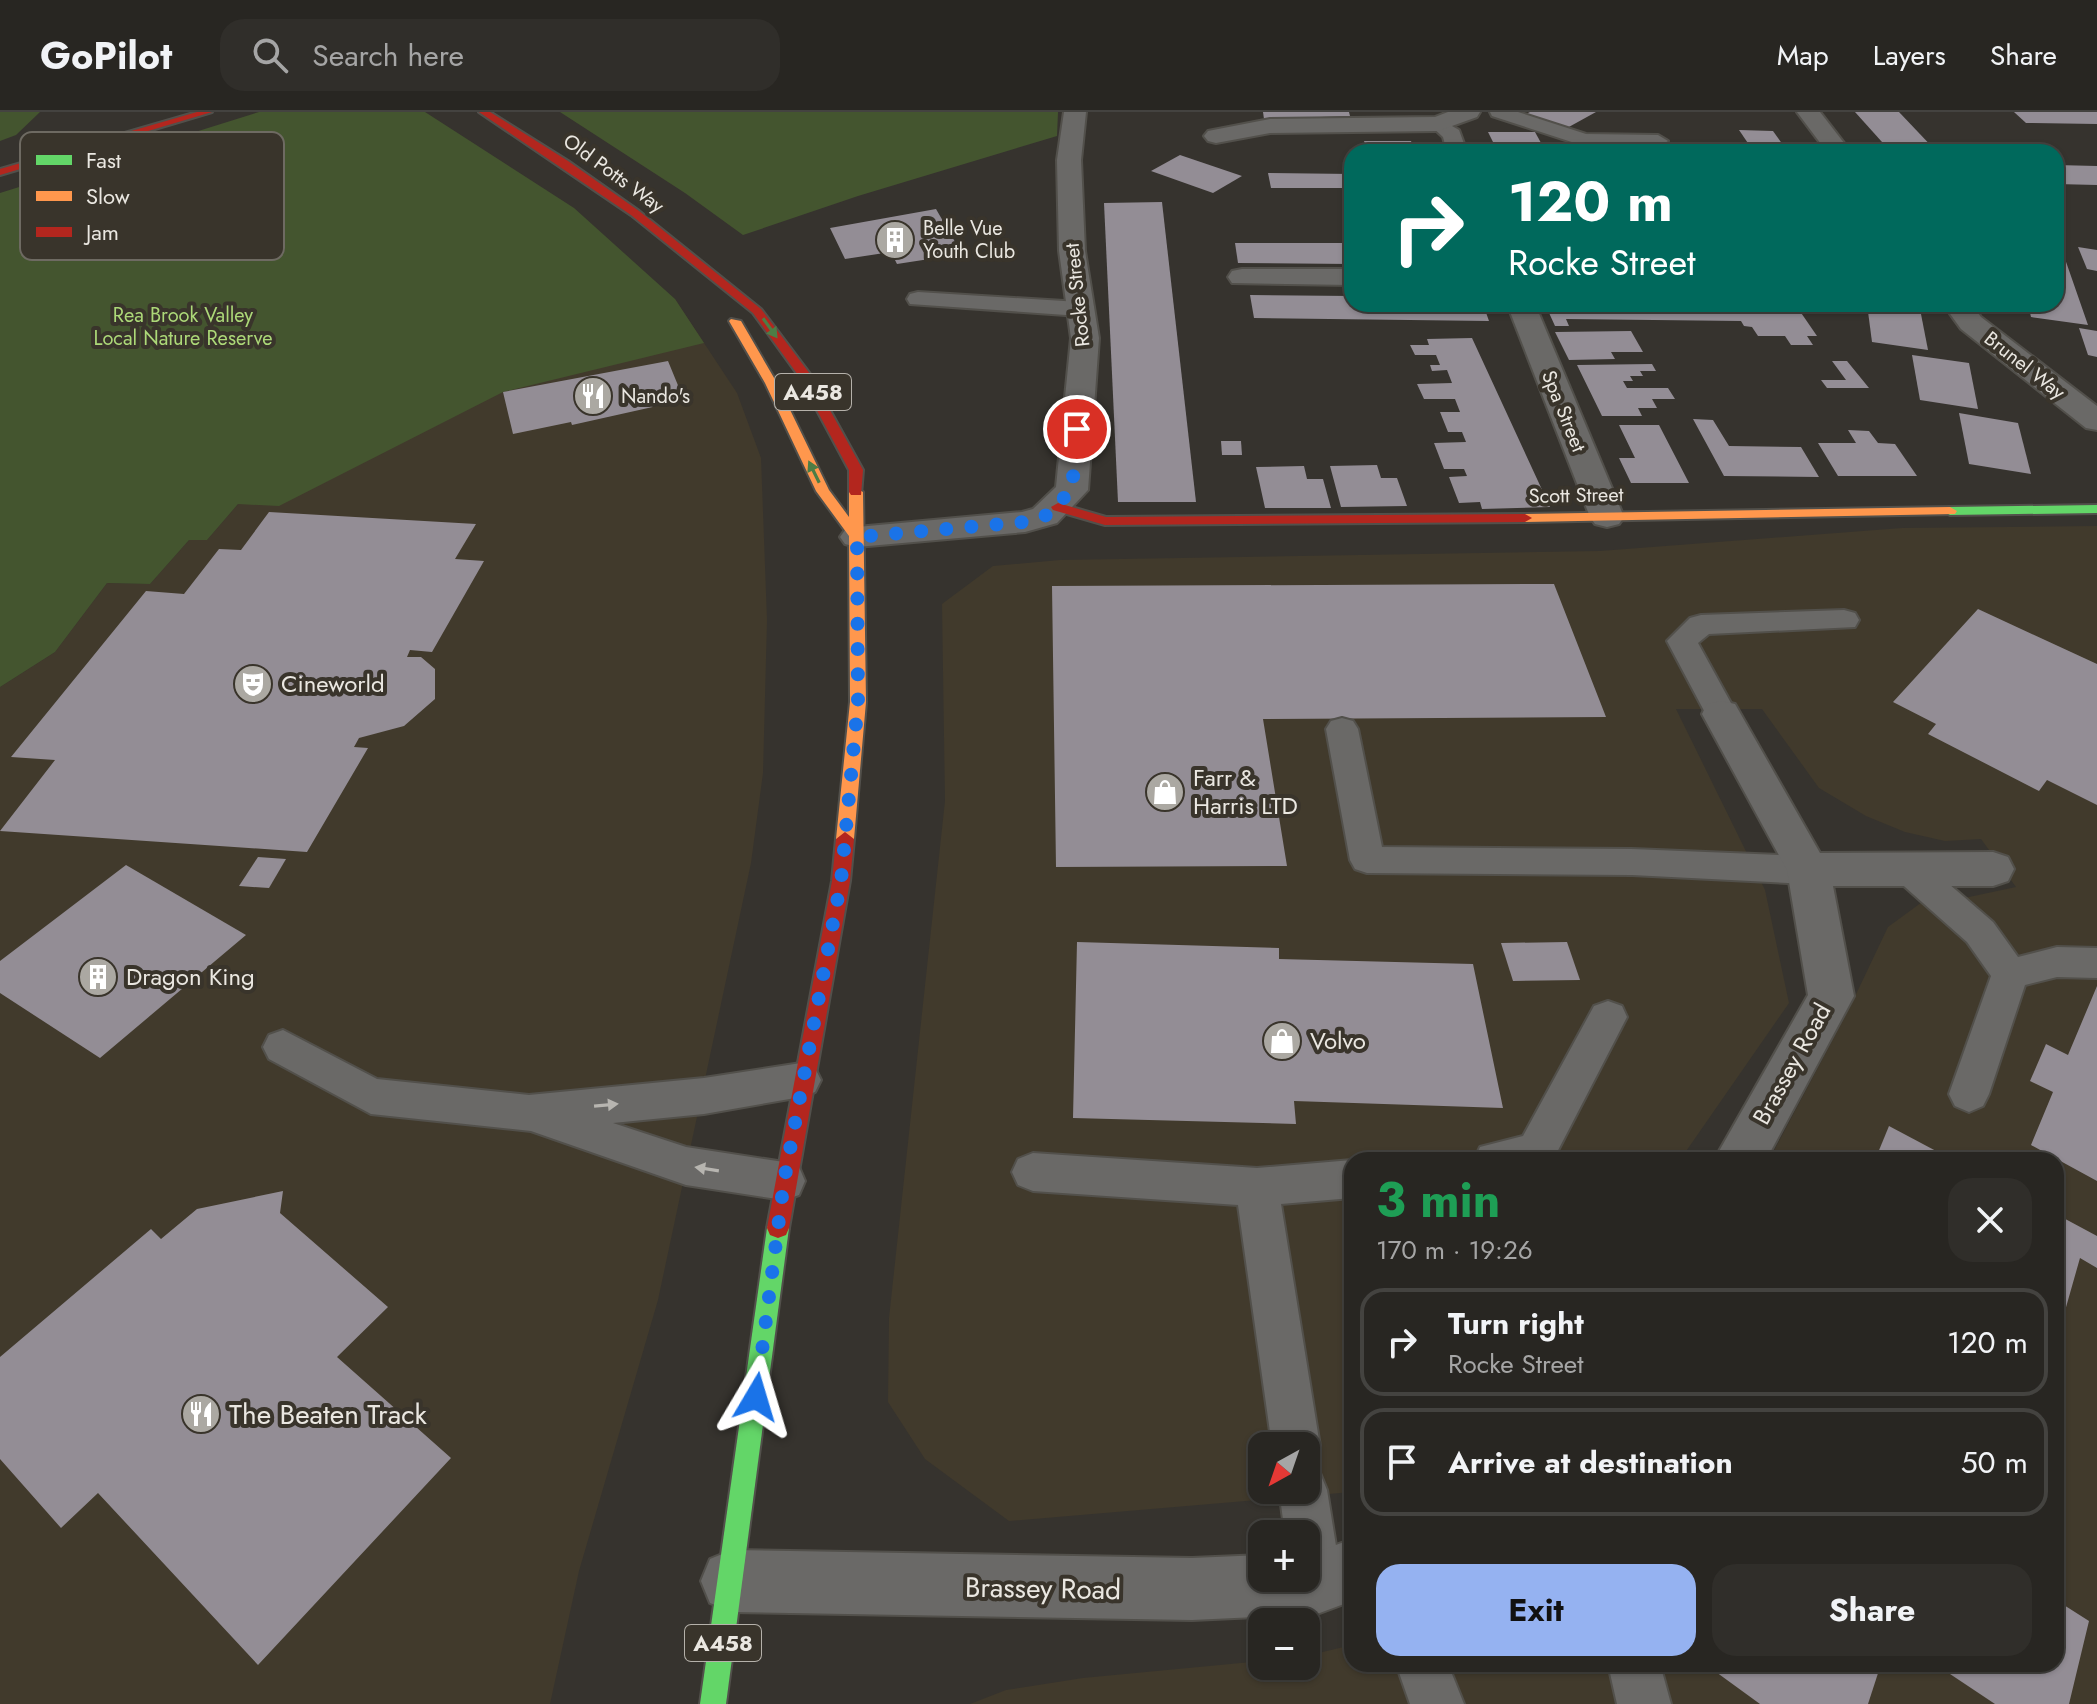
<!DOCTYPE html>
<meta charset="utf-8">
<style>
:root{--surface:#282622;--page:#302e2a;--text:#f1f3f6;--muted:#a5a5a5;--line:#444340;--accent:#95b2f1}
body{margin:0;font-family:Jost,sans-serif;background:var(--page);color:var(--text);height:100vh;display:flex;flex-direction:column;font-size:30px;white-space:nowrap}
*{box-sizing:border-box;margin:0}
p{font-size:26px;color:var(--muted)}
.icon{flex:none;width:44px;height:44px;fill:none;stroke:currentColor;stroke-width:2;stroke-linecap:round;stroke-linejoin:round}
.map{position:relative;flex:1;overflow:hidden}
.details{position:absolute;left:1344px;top:1040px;width:720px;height:520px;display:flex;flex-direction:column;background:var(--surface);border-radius:24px;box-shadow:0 2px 6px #0004,0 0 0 2px var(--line)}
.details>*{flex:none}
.banner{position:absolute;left:1344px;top:32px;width:720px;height:168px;border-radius:24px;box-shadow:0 2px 6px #0004,0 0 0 2px var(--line);background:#00695c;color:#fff;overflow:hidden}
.needle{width:52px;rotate:220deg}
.buttons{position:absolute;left:1248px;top:1320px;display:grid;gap:16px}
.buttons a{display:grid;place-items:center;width:72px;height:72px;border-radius:16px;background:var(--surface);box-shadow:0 2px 6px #0004,0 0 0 2px var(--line);font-size:40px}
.pin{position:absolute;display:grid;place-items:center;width:68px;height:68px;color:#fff;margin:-34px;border:4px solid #fff;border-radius:50%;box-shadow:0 2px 8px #0007}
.me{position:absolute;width:88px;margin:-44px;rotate:7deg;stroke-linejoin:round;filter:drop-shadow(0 0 6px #0008)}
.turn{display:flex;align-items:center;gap:28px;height:168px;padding:0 32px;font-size:36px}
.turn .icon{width:104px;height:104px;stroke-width:2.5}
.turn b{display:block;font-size:56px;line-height:68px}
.round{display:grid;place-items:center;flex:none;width:84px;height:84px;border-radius:24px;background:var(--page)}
.overview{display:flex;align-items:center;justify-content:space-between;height:136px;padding:0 32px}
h1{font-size:48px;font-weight:700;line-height:60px;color:#1e9e55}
.button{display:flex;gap:16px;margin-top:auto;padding:16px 32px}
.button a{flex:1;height:92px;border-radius:24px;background:var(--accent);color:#111;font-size:32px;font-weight:700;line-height:92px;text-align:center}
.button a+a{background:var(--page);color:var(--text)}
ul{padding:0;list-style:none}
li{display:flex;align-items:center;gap:24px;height:108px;margin:0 16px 12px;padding:0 16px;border:4px solid var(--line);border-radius:24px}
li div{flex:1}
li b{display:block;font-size:30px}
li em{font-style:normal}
header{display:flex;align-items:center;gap:48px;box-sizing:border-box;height:112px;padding:0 40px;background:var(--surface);border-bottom:2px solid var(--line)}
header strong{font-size:38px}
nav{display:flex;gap:44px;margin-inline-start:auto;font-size:28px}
.search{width:560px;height:72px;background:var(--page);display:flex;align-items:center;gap:20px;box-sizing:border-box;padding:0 28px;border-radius:24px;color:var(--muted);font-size:30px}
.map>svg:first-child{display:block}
</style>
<header>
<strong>GoPilot</strong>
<div class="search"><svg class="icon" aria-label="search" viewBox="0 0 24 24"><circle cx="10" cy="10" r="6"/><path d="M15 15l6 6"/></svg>Search here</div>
<nav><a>Map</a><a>Layers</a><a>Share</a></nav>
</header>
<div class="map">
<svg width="2097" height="1592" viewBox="0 0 2097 1592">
<rect width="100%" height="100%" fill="#36332e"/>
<g fill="#413a2c" fill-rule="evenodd">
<polygon points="675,187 737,281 761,346 767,508 763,661 751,751 658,1188 579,1459 550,1592 0,1592 0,575 55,540 107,471 150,472 189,428 207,428 238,392"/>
<path d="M2097,414V1592H970L1006,1578L1083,1566L1262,1549V1554H1306V1544L1352,1533V1552H2056V1048H1769L1849,897L1888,815L1929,785H1969L2016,775L1981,727L1945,729L1905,720L1866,704L1819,676L1762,597H1676L1765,778L1789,891L1680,1048H1352V1380L1009,1409L925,1347L888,1290L889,1206L945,689L942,492L993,454L1060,448L1600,439L1902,416ZM1262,1334H1306V1378H1262Z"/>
</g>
<g fill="#44552f">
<polygon points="0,0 40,0 16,23 0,29"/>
<polygon points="259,0 425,0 574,96 675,187 704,231 503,280 279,394 238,392 207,428 189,428 150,472 107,471 55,540 0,575 0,81"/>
<polygon points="560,0 1058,0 1057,24 858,84 743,123 685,81"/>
</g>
<g fill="#938d95">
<polygon points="1263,0 1349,0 1350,4 1264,7"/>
<polygon points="1530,0 1596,0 1567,16 1526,2"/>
<polygon points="1855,0 1899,0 1937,40 1891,40"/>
<polygon points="2014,0 2097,0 2097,12 2026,11"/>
<polygon points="1739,18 1773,19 1788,40 1754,40"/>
<polygon points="1488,20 1535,20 1546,40 1498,40"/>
<polygon points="1364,29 1411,29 1415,40 1368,40"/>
<polygon points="1180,43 1242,64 1213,81 1151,59"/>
<polygon points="2056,53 2097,54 2097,73 2056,72"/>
<polygon points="1268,61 1352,62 1352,76 1271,76"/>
<polygon points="1162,90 1196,390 1118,390 1104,91"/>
<polygon points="936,97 962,142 897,152 891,140 845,147 830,116"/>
<polygon points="1235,131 1352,131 1352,152 1238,151"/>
<polygon points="2078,135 2097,138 2097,159 2087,157"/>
<polygon points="2056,143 2064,144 2088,213 2031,205 2028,192 2056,192"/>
<polygon points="1250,183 1352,184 1352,192 1483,192 1489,209 1254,206"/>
<polygon points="1545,192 1795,192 1817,224 1807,224 1813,233 1791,233 1785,224 1758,224 1752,215 1744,214 1741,209 1566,207 1569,214 1555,214"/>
<polygon points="1867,192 1920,197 1928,238 1872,230"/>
<polygon points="2079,216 2097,219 2097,245 2088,243"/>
<polygon points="1631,219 1643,240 1611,240 1615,247 1569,248 1555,220"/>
<polygon points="1472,226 1550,395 1482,397 1480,390 1459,391 1449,365 1467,364 1464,357 1444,357 1434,331 1466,330 1462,320 1448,320 1440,300 1460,300 1455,287 1424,287 1417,272 1452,271 1447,258 1432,259 1430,253 1440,253 1436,243 1415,243 1410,233 1429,233 1427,227"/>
<polygon points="1912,243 1969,251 1978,297 1920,288"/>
<polygon points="668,249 684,288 572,313 571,310 513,322 503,280"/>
<polygon points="1832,249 1847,249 1869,276 1827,276 1821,268 1846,268"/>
<polygon points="1652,252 1656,259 1640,259 1643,264 1630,264 1633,269 1623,269 1627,276 1668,276 1675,287 1652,287 1657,296 1638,296 1642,304 1602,304 1577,253"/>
<polygon points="1959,301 2018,311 2031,362 1969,352"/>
<polygon points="1693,307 1713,308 1729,334 1801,335 1819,365 1724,364"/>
<polygon points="1619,313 1659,313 1689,371 1631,371 1619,346 1635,346"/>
<polygon points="1848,318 1869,319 1878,331 1895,332 1917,364 1838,364 1818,331 1856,331"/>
<polygon points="1221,329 1241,329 1242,343 1222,343"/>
<polygon points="1377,353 1381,366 1397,366 1407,394 1341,395 1330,354"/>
<polygon points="1304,354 1307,367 1323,367 1331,396 1265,396 1256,355"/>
<polygon points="269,400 476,412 455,447 484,449 432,540 410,538 407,545 421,545 435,557 435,587 404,614 359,626 354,635 368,636 307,740 0,719 55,648 11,645 146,479 184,482 219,437 241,438"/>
<polygon points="1554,472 1606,605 1263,607 1287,754 1056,755 1052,474"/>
<polygon points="1978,497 2097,552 2097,693 2047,668 2039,679 1928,622 1936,612 1893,590"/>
<polygon points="258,745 286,747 269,776 239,774"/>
<polygon points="126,753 246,823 100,946 0,881 0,849"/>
<polygon points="1077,830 1279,836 1279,847 1473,852 1503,996 1294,989 1296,1012 1073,1006"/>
<polygon points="1567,830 1580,868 1513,869 1501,831"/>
<polygon points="2097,874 2097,1069 2031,1033 2053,980 2030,969 2046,932 2068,943"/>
<polygon points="1889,1014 1953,1048 1875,1048"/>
<polygon points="283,1079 280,1101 388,1195 337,1245 451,1346 258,1553 98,1381 61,1416 0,1347 0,1245 151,1117 161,1127 197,1097"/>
<polygon points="2056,1102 2097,1124 2097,1156 2080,1146 2057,1227"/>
<polygon points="2056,1488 2089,1509 2069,1592 1995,1592 1935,1552 2056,1552"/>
<polygon points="1705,1552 1881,1552 1868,1592 1760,1592"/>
</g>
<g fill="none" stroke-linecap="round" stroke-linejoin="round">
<defs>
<g id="lane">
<polygon points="1490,0 1518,0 1586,22 1658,23 1668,29 1658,35 1584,34 1492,4"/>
<polygon points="1438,6 1459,18 1467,40 1447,40 1443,25 1429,12"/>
<polygon points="918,180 1080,190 1088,192 1091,197 1088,202 1080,204 910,192 907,187 910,182"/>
<polygon points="1844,498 1855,501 1859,508 1855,515 1709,522 1698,531 1737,602 1732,610 1721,613 1710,610 1667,529 1690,506 1701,503"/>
<polygon points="1342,606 1353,609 1358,617 1382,735 1632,737 1808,744 1820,748 1826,758 1820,768 1808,772 1632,763 1367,761 1355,757 1350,748 1326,617 1331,609"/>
<polygon points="1908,743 1920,747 1993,810 2018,845 2057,835 2097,836 2097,866 2057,865 2025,873 1989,982 1983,994 1969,1000 1955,994 1949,982 1991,864 1967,830 1896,767 1890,757 1896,747"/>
<polygon points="1608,889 1622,894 1627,905 1553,1048 1474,1048 1480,1035 1523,1024 1594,894"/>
<polygon points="283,918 377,967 529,983 704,966 801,951 815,956 821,968 815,980 801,985 704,1002 613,1011 686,1035 784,1050 799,1055 805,1069 799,1083 784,1088 686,1073 531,1019 371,1002 269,947 263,935 269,923"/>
<polygon points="1033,1041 1257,1056 1352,1048 1353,1048 1352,1086 1281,1092 1320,1334 1313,1351 1306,1354 1306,1334 1272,1334 1238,1093 1033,1079 1018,1073 1012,1060 1018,1047"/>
<polygon points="1306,1355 1320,1361 1327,1378 1342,1471 1335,1489 1317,1496 1299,1489 1291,1466 1306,1466 1306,1422 1285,1422 1279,1378 1306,1378"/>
<polygon points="1396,1552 1448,1552 1464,1592 1410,1592"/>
<polygon points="1608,1552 1660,1552 1671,1592 1617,1592"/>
</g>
<g id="street">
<polygon points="1064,0 1086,0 1081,48 1085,139 1099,226 1088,378 1057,411 1025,420 857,435 845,432 840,425 845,418 857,415 1022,400 1033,397 1056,375 1071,226 1059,139 1057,48"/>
<polygon points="1448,0 1480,0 1477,5 1438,19 1270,21 1216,31 1208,29 1204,24 1208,19 1270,7 1435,5"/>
<polygon points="1797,0 1820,0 1851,40 1827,40"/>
<polygon points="1242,157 1352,157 1352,173 1232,171 1228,165 1232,159"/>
<polygon points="1507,192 1535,192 1624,405 1619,412 1607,415 1595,412 1590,405"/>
<polygon points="1943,192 1971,192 1981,205 2097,294 2097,318 2086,316 1961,217"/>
<polygon points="1721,589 1735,592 1820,741 1993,740 2008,745 2014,757 2008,769 1993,774 1833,774 1854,884 1766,1048 1714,1048 1808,883 1787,758 1702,602 1707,592"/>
<polygon points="1352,1427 1352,1489 1317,1502 1192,1508 732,1500 710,1491 701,1469 710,1447 732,1438 1192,1446 1262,1443 1262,1466 1306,1466 1306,1441 1317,1440"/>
</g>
<g id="fast">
<polygon points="2097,393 2097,401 1950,403 1943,399 1950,395"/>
<polygon points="778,1106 786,1109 789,1116 726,1592 700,1592 767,1116 770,1109"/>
</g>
<g id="slow">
<polygon points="731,207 741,209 777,271 829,378 849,405 849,380 856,376 863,380 866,590 854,727 845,734 836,727 850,590 849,424 816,379 765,271 729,209"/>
<polygon points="1950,395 1957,399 1955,402 1525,410 1518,406 1525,402"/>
</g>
<g id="jam">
<polygon points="197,0 212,0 0,63 0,57"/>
<polygon points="479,0 490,0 568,49 639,99 761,197 810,262 863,358 861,383 851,383 849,380 849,358 798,263 753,201 631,103"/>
<polygon points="1058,391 1106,405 1525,402 1532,406 1525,410 1105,413 1053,398 1051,395"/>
<polygon points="845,720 854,727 850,769 789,1116 786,1123 778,1126 770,1123 767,1116 832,769 836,727"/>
</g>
</defs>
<use href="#lane" stroke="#52504b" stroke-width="4"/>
<use href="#street" stroke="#52504b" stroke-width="4"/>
<use href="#fast" stroke="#52504b" stroke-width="4"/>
<use href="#slow" stroke="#52504b" stroke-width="4"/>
<use href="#jam" stroke="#52504b" stroke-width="4"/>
<use href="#lane" fill="#6a6967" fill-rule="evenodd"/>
<use href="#street" fill="#6a6967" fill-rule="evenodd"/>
<use href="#fast" fill="#63d668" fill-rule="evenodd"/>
<use href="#slow" fill="#ff974d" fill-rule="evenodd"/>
<use href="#jam" fill="#b3261e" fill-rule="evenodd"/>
</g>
<defs><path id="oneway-solid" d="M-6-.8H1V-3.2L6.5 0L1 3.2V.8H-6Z" transform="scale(2)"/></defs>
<g fill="#4c7d46">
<use href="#oneway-solid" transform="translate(770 216) rotate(54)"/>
<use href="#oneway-solid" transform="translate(814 360) rotate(-116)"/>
</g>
<g fill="#b7b5b0">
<use href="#oneway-solid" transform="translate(606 993) rotate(-5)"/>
<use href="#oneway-solid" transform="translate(707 1057) rotate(-171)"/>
</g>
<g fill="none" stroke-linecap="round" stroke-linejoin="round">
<polyline stroke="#1a73e8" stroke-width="14" stroke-dasharray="0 25.2" points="756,1285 784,1069 841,769 858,590 857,425 1025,410 1045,404 1072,378 1077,317"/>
</g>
<defs>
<symbol id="building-disc" viewBox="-11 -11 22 22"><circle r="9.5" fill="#aba8a2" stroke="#39342b"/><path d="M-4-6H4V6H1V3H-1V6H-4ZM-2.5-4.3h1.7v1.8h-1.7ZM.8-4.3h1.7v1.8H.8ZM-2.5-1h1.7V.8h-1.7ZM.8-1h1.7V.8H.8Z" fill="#fff"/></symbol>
<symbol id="restaurant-disc" viewBox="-11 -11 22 22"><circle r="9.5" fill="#aba8a2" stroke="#39342b"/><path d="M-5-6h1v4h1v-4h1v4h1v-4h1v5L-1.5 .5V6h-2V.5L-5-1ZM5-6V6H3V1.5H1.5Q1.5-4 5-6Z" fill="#fff"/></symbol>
<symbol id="theatre-disc" viewBox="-11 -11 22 22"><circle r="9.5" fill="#aba8a2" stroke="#39342b"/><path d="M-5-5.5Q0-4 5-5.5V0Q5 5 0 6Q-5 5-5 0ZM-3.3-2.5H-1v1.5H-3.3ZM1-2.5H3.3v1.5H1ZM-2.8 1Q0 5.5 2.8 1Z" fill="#fff"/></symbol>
<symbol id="shop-disc" viewBox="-11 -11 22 22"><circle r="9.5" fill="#aba8a2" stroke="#39342b"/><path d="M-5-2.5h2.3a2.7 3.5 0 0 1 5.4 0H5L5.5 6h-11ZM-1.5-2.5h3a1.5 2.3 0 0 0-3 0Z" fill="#fff"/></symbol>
</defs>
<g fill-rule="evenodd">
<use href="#building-disc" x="873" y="106" width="44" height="44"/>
<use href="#restaurant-disc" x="571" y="262" width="44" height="44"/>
<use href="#theatre-disc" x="231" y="550" width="44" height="44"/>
<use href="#shop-disc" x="1143" y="658" width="44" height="44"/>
<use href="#building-disc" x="76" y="843" width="44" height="44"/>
<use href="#shop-disc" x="1260" y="907" width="44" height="44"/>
<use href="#restaurant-disc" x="179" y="1280" width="44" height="44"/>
</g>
<g text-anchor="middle" stroke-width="8" stroke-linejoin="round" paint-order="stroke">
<g font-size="20" fill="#eae7e1" stroke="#39342b">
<text transform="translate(614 61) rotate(36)" y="7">Old Potts Way</text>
<text transform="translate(1077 183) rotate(-96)" y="7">Rocke Street</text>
<text transform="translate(2025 253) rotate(38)" y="7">Brunel Way</text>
<text transform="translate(1564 299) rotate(68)" y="7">Spa Street</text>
<text transform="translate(1576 383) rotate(-1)" y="7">Scott Street</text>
</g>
<g font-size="20" fill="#eae7e1" stroke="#39342b" text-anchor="start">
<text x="923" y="123">Belle Vue<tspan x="923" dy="23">Youth Club</tspan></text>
<text x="621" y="291">Nando's</text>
</g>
<g font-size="20" fill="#acd878" stroke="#39342b">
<text x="183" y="210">Rea Brook Valley<tspan x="183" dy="23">Local Nature Reserve</tspan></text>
</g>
<g fill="#39342b" stroke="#b5b1aa" stroke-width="2">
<rect x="775" y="262" width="76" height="36" rx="6"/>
<rect x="685" y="1513" width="76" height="36" rx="6"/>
</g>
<g font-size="22" font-weight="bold" fill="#eae7e1">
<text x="813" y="288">A458</text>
<text x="723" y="1539">A458</text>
</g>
<g font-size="24" fill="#eae7e1" stroke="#39342b" text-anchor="start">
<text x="281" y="580">Cineworld</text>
<text x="1193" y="674">Farr &amp;<tspan x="1193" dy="28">Harris LTD</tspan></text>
<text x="126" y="873">Dragon King</text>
<text x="1310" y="937">Volvo</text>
</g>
<g font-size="24" fill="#eae7e1" stroke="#39342b">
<text transform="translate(1792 952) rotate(-61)" y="8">Brassey Road</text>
</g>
<g font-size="28" fill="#eae7e1" stroke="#39342b" text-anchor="start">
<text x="229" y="1312">The Beaten Track</text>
</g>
<g font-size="28" fill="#eae7e1" stroke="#39342b">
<text transform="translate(1043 1476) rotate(1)" y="10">Brassey Road</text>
</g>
</g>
<rect x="20" y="20" width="264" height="128" rx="12" fill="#39342b" stroke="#6e6a62" stroke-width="2"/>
<rect x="36" y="43" width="36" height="10" fill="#63d668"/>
<rect x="36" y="79" width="36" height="10" fill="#ff974d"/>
<rect x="36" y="115" width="36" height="10" fill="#b3261e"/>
<g font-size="22" fill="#eae7e1">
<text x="86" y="56">Fast</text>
<text x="86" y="92">Slow</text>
<text x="86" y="128">Jam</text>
</g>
</svg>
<div class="buttons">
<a><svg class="needle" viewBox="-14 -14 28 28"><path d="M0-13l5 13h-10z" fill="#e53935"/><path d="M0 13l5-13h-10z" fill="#a5a5a5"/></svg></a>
<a>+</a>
<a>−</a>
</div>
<div class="pin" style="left:1077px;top:317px;background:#d93025"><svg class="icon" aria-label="arrive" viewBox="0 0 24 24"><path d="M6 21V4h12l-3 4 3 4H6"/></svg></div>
<svg class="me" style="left:756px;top:1285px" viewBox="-20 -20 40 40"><path d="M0-17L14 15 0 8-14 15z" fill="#1a73e8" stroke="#fff" stroke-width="4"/></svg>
<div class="banner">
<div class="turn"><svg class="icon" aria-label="right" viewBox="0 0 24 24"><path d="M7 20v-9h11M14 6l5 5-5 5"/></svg><div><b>120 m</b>Rocke Street</div></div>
</div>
<section class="details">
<div class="overview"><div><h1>3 min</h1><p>170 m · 19:26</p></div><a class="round"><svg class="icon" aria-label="close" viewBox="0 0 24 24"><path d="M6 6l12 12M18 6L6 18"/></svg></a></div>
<ul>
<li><svg class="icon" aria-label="right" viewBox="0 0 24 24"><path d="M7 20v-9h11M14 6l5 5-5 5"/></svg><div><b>Turn right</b><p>Rocke Street</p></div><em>120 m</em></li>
<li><svg class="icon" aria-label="arrive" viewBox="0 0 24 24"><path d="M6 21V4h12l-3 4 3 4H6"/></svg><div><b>Arrive at destination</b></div><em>50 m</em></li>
</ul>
<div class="button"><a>Exit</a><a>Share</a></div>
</section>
</div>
